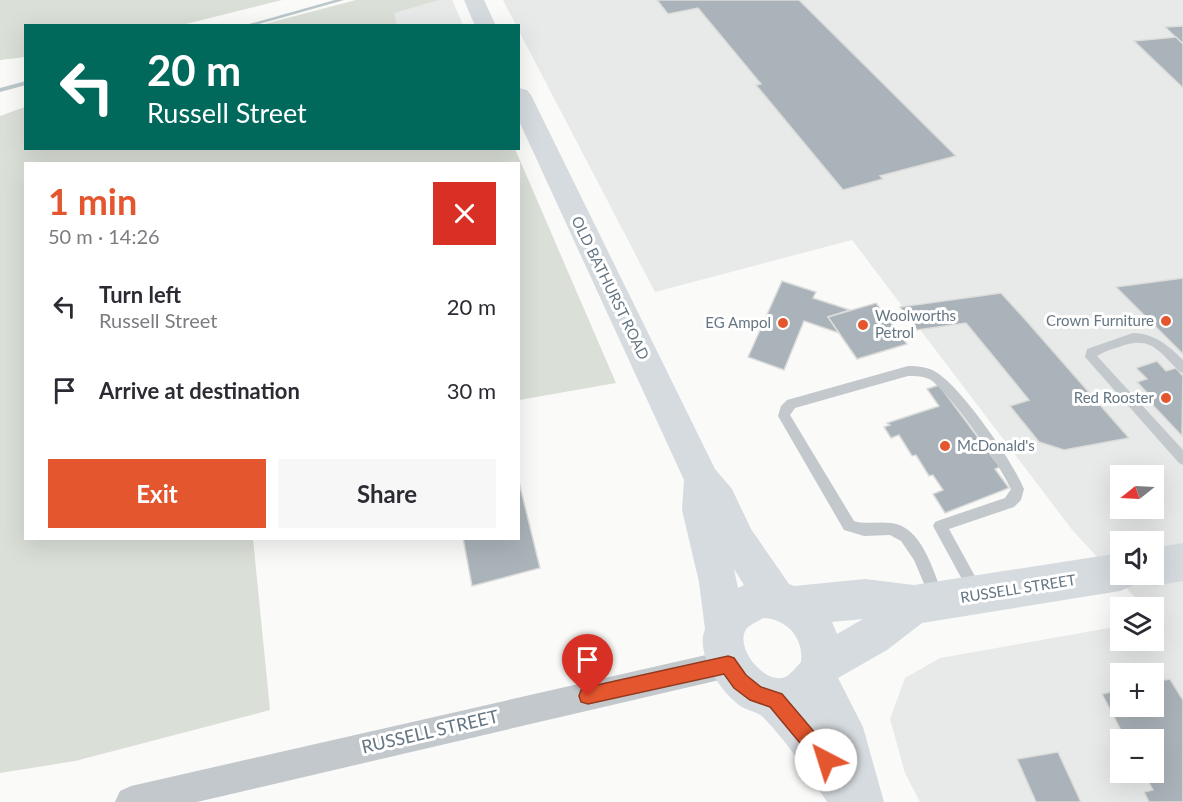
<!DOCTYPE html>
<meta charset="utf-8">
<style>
:root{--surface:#fff;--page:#f7f7f7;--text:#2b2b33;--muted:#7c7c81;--accent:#e4572e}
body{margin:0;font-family:Lato,sans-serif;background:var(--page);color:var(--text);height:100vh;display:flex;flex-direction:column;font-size:22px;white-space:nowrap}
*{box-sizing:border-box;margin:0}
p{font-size:20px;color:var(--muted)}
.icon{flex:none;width:33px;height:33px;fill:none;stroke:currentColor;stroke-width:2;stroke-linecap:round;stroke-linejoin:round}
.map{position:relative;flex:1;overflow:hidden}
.drawer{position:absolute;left:24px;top:162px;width:496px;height:378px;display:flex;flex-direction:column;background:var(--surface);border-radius:0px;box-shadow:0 6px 24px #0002}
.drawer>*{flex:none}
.hud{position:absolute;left:24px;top:24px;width:496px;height:126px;border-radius:0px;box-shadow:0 6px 24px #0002;background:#00695c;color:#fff;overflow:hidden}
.needle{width:39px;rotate:252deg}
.controls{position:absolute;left:1110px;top:465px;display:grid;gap:12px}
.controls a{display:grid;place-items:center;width:54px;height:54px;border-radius:0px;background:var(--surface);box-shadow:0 6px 24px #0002;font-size:30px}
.pin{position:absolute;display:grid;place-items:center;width:51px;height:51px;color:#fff;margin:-62px -26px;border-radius:50% 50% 50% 0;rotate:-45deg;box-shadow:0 0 6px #0007}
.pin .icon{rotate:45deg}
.me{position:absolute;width:66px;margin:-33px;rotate:320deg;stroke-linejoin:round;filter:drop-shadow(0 0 4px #0008)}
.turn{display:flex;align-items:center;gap:21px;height:126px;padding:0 24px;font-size:27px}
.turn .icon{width:78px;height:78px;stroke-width:2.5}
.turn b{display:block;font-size:42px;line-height:51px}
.round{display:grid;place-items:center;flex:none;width:63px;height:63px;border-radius:0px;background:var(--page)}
.summary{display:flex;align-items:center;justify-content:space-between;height:102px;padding:0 24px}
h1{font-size:36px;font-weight:700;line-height:45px;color:var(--accent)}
.primary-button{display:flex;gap:12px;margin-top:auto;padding:12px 24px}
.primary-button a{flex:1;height:69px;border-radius:0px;background:var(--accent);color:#fff;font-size:24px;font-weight:700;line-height:69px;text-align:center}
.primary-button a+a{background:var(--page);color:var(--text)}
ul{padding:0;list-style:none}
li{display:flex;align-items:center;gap:18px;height:84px;padding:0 24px}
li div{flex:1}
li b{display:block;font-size:22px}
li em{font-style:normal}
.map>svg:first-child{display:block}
</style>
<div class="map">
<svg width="1183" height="802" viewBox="0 0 1183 802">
<rect width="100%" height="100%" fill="#fafaf8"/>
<g fill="#e8e9e9" fill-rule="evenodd">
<polygon points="440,0 452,0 463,25 397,25 393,13"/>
<path d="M503,0H1183V802H920L905,773L890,719L905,678L940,658L1120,626V640H1154V608L1144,607L1073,531L852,240L655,292L519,31V26L516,25ZM1120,476H1154V508H1120ZM1120,542H1154V574H1120ZM1120,674H1154V706H1120ZM1120,740H1154V772H1120Z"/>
</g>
<g fill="#dadfd7">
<polygon points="0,0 282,0 182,25 26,26 25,57 0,60"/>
<polygon points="356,0 440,0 394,13 397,25 261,25"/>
<polygon points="25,107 26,148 515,149 616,383 519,400 519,164 26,164 26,538 253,539 270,710 75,761 0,773 0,116"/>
</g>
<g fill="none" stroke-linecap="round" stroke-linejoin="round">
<g fill="#bbc7cb" fill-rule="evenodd">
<polygon points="335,0 344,0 252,26 242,26"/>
<polygon points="26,81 26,85 0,92 0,88"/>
</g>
</g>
<g fill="#aab3b9" stroke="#dcdcda" stroke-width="1.5">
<polygon points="657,0 799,0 956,156 880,176 883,179 843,190 756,85 761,84 698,8 668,14"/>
<polygon points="1183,26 1183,44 1165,27"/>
<polygon points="1176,37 1183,44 1183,88 1134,41"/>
<polygon points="1183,278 1183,354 1116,287"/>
<polygon points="782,281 816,292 813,298 850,310 828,317 839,333 804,321 784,370 748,357"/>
<polygon points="1001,293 1023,317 1129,438 1064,450 1039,442 1010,406 1029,400 966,323 917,330 900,307"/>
<polygon points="876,303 907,344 857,359 828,317"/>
<polygon points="1157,361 1166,371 1176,368 1183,376 1182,436 1147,399 1152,398 1137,382 1147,379 1136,368"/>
<polygon points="939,385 1000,467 995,469 1009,488 945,513 933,494 943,490 933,475 929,476 916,455 912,456 899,435 891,438 884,427 890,425 887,423 939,406 927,389"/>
<polygon points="519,482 540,568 472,586 463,538 519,538"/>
<polygon points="1160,672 1165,680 1170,679 1183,700 1183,802 1149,802 1144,792 1153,790 1143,772 1154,772 1154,740 1126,740 1102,694 1120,690 1120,706 1154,706 1154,674"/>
<polygon points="1058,752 1081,802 1036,802 1017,759"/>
</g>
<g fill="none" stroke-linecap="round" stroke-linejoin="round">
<g fill="#c3c8cc" fill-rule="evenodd">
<path d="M1133,333C1155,334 1168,345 1183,360V373L1179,371C1158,350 1150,335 1119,347C1111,349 1103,352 1097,356L1183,450V465L1179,463L1085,357L1087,349Z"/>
<path d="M908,366C919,366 930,367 939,374C964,392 1012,460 1024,489L1021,500L1014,507L949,529L982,589L980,594L975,596L970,594L933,526L935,522L940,520L1005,498L1011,489C999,463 953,397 931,380C924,376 916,376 908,376L795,408L790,415L854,521C866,525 878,521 891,523C922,526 933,571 943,595L941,600L936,602L931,600L914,560L901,541L890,535L864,536L844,530L778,416L781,406L787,400Z"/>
</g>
<polygon fill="#c3c8cc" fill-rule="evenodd" points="728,650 738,654 742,664 738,674 728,678 197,802 115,802 120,791 131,786"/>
<g fill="#d6dbdf" fill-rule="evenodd">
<polygon points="464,0 484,0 496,26 475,26"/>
<path d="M519,88L527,90L531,95L715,469L732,489L751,529L789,584L794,586L865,579L914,585L1120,553V574H1154V548L1183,543V581L1154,586L1141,580L1138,575L1134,585L1120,591L922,623L887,650L838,678L863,727L884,802H827C808,773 787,742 763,717C757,711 746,711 739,705C720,691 695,653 705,629L699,582L682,510L684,480L519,121ZM734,569L744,585L738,588ZM763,618C787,619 804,638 801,662C797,666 792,673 787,676C767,688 732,647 747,628C751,624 759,621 763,618ZM863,619L837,634L832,622Z"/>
</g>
</g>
<polygon fill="#e4572e" stroke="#94391e" stroke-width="1.5" points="728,656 734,658 746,675 761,687 782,694 833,754 835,760 833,767 826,770 820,767 770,707 750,700 734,688 724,674 588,704 581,702 579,696 581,690 588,687"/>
<g fill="#e4572e" stroke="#fff" stroke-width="2">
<circle cx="1166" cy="321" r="6"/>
<circle cx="783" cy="323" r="6"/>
<circle cx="863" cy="325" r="6"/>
<circle cx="1166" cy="398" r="6"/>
<circle cx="945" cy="446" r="6"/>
</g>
<g text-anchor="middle" stroke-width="6" stroke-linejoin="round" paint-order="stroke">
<g font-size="15" fill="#657683" stroke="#fff">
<text transform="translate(610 288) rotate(64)" y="5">OLD BATHURST ROAD</text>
<text transform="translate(1018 589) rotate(-9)" y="5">RUSSELL STREET</text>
</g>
<g font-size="15" fill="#657683" stroke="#fff" text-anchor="end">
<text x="875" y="321" text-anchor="start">Woolworths<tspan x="875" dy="17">Petrol</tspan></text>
<text x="1154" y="326">Crown Furniture</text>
<text x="771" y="328">EG Ampol</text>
<text x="1154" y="403">Red Rooster</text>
<text x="957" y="451" text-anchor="start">McDonald's</text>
</g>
<g font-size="18" fill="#657683" stroke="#fff">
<text transform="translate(430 732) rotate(-13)" y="6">RUSSELL STREET</text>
</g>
</g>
</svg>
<div class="controls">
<a><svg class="needle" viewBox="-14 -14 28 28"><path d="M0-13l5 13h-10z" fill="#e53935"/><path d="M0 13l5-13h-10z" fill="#7c7c81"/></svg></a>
<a><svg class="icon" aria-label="sound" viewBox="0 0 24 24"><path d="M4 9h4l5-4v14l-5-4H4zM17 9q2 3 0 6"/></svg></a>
<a><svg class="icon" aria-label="layers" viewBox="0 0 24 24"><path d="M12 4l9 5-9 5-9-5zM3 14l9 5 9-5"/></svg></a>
<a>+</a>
<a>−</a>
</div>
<div class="pin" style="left:588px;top:696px;background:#d93025"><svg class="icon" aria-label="arrive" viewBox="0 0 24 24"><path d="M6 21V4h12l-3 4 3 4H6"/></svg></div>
<svg class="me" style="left:826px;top:760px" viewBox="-20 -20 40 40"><circle r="19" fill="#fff"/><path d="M0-13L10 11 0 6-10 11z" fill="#e4572e"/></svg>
<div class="hud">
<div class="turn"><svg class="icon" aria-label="left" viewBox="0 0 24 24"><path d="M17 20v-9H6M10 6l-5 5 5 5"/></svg><div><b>20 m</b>Russell Street</div></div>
</div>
<section class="drawer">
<div class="summary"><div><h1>1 min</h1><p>50 m · 14:26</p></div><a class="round" style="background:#d93025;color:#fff"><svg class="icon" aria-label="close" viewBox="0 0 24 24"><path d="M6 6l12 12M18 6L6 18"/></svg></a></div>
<ul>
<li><svg class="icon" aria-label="left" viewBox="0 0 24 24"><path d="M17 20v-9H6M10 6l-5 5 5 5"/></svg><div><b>Turn left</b><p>Russell Street</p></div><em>20 m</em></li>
<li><svg class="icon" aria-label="arrive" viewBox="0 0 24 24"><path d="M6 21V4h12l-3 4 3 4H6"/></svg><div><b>Arrive at destination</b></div><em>30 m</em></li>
</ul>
<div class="primary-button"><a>Exit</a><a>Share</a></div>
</section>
</div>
